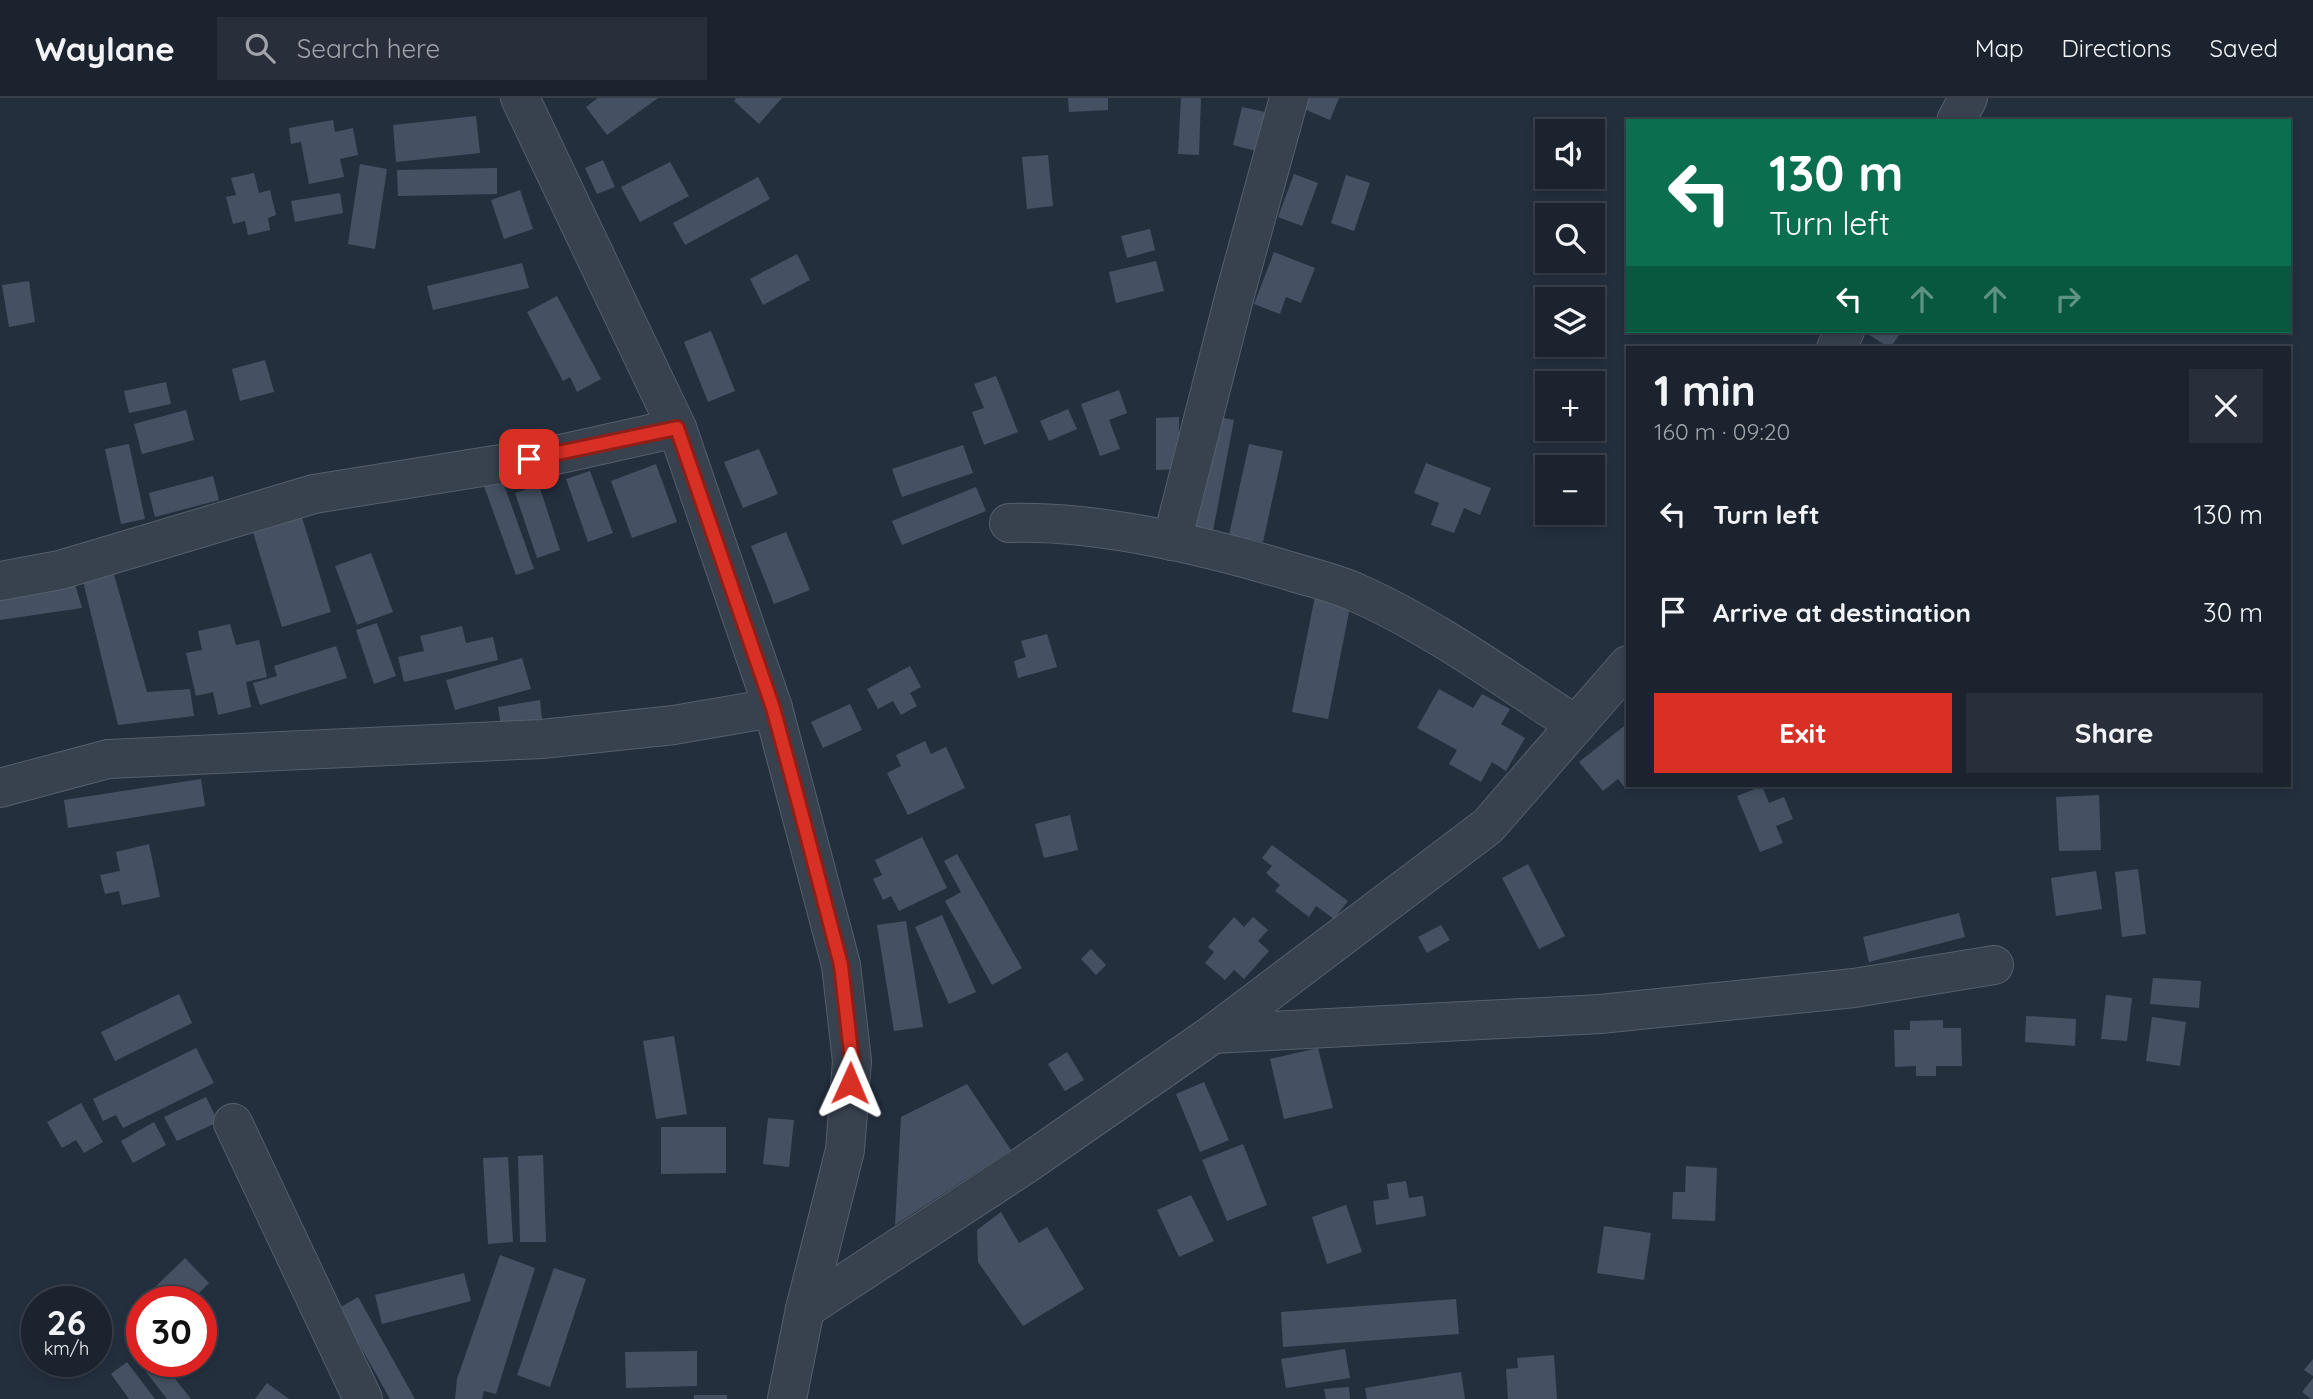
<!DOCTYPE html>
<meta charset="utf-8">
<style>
:root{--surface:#1b232e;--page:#282f3a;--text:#f1f3f6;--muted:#a0a4aa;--line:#39404a;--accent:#d93025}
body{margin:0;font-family:Quicksand,sans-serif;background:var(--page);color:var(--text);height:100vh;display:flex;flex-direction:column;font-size:26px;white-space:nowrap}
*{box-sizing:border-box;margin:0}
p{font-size:23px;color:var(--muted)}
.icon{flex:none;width:38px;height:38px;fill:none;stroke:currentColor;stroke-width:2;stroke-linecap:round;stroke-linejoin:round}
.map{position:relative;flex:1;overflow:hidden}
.side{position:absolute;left:1626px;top:248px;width:665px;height:441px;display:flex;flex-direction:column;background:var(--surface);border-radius:0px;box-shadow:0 4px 10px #0003,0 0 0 2px var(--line)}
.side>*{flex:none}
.top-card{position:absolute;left:1626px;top:21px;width:665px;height:214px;border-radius:0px;box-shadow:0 4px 10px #0003,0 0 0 2px var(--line);background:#0b6e4f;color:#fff;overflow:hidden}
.buttons{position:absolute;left:1535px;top:21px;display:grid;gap:14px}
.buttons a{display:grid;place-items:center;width:70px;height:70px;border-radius:0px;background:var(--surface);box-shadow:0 4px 10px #0003,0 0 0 2px var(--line);font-size:35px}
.speed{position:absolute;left:21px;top:1188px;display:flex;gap:14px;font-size:35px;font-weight:700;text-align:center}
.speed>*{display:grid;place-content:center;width:91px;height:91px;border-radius:50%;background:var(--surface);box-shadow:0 4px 10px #0003,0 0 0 2px var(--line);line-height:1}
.speed small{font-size:18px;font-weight:400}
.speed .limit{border:10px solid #d22;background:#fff;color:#111}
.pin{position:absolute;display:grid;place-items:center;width:60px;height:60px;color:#fff;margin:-30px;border-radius:14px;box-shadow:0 4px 10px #0006}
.me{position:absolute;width:77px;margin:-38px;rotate:1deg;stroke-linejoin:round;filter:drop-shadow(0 0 5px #0008)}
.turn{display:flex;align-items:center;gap:24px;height:147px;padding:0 28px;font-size:32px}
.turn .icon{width:91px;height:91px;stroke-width:2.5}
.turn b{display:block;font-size:49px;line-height:60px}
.lanes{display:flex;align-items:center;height:66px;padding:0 28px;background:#0003;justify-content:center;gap:35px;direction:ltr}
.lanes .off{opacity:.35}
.round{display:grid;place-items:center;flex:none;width:74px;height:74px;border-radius:0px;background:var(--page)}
.overview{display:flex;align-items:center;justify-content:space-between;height:119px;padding:0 28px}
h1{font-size:42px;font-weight:700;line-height:52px}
.primary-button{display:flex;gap:14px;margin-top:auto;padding:14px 28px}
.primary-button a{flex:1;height:80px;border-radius:0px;background:var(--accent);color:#fff;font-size:28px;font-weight:700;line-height:80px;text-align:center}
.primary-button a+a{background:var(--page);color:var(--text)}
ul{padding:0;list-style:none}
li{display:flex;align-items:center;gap:21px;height:98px;padding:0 28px}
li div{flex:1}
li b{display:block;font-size:26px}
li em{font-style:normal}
header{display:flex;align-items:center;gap:42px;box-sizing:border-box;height:98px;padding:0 35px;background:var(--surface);border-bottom:2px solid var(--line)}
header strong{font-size:33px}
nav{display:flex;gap:38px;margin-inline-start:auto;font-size:24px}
.search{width:490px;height:63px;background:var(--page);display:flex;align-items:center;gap:18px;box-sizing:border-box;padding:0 24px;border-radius:0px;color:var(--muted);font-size:26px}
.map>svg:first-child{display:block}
</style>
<header>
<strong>Waylane</strong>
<div class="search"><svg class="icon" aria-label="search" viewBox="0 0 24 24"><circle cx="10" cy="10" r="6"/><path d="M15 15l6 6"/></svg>Search here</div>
<nav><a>Map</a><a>Directions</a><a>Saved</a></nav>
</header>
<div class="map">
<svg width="2313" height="1301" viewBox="0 0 2313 1301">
<rect width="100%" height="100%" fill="#242f3e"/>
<g fill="#455162">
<polygon points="598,0 658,0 607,37 586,9"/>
<polygon points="736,0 782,0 759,26 734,3"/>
<polygon points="1068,0 1108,0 1108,12 1069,14"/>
<polygon points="1181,0 1201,0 1199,57 1178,56"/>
<polygon points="1309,0 1339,0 1330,22 1304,11"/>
<polygon points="1242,9 1265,14 1256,53 1233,47"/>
<polygon points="476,18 480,55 396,64 393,27"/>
<polygon points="333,22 335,34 353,30 358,57 340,61 344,79 309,86 301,44 291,46 289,30"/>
<polygon points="1048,57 1053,108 1027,111 1022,59"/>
<polygon points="603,62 615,89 597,96 585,70"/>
<polygon points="670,64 689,98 640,124 621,89"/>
<polygon points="360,66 387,71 375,151 348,146"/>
<polygon points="497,70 497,96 398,98 397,72"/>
<polygon points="254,75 259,95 270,92 276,117 268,120 270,132 248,137 245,123 233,126 226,99 236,97 231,80"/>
<polygon points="1294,76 1318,85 1302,128 1278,119"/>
<polygon points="1346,77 1370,85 1354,133 1331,125"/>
<polygon points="758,79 770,101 685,147 673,125"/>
<polygon points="520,92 533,131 504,141 491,102"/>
<polygon points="340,95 343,115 295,124 291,103"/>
<polygon points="1150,131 1155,152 1127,160 1121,138"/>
<polygon points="1274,154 1315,170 1301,205 1286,199 1280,216 1254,206"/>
<polygon points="797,156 810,182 763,207 750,181"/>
<polygon points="1156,163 1164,193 1116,205 1109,174"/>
<polygon points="522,165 529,190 433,212 427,188"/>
<polygon points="29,183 35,224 9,229 2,187"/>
<polygon points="557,198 601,281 577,294 570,279 563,283 527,214"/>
<polygon points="711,233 735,293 708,304 684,244"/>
<polygon points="1863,233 1902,233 1890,250"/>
<polygon points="265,262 274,294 240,303 232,271"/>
<polygon points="996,278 1018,334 984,347 972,314 984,310 974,286"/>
<polygon points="166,284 171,306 129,315 124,293"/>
<polygon points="1119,292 1127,315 1109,322 1120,351 1100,358 1081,306"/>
<polygon points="1068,311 1077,331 1049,343 1040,323"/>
<polygon points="186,312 194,342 142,356 134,326"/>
<polygon points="1208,317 1234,322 1212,438 1186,434"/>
<polygon points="1179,319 1179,371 1156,372 1156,320"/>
<polygon points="129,346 145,421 121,426 105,351"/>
<polygon points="1249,346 1283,353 1263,444 1229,437"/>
<polygon points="963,347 973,375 902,399 892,371"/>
<polygon points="759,351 778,396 743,410 724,364"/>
<polygon points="1426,365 1491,390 1480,417 1464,410 1454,435 1431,427 1439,405 1414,395"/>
<polygon points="656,366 677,424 632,440 611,383"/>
<polygon points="590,373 613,435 588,444 566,381"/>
<polygon points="213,378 219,402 155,419 149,395"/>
<polygon points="502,381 534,471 516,477 484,388"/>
<polygon points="539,387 560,452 537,460 515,395"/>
<polygon points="976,389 986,413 902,447 892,423"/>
<polygon points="301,416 331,514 282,529 252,431"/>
<polygon points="786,434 810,492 774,506 751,448"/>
<polygon points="371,455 393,514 357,527 335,468"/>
<polygon points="113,473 147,594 190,591 194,618 118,627 83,483"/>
<polygon points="75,486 82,510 0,522 0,498"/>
<polygon points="1315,498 1351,504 1328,621 1292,614"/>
<polygon points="377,525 396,578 374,586 356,532"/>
<polygon points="230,526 236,547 259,542 267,579 246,584 251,609 218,617 213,594 196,598 186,555 202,552 198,533"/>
<polygon points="462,528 466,545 493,539 498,562 404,584 398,559 424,553 420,538"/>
<polygon points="1047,536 1057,569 1018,580 1014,563 1026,559 1021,543"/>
<polygon points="336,548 347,580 260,607 253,585 277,578 274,568"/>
<polygon points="522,560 531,591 455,612 446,582"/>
<polygon points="910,568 921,589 910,595 917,608 901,617 893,603 878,611 867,591"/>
<polygon points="1439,591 1473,610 1482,596 1510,611 1501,626 1525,640 1506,673 1492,664 1481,684 1449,666 1457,652 1417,630"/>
<polygon points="540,602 542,621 501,628 498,609"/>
<polygon points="850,606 862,632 823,650 811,624"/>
<polygon points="1628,625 1628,688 1630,688 1626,691 1618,681 1603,693 1579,664"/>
<polygon points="925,643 931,656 946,649 965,690 908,717 887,675 901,668 896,657"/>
<polygon points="201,681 205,708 68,730 64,702"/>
<polygon points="1762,688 1769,705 1784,699 1793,721 1776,728 1783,745 1760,754 1737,698"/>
<polygon points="2099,697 2101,752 2059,753 2056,699"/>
<polygon points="1070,717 1078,752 1044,760 1035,726"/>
<polygon points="922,739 947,790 899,813 891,798 883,802 873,781 882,777 875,762"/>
<polygon points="149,746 160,799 122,807 119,793 105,796 100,777 120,773 116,754"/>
<polygon points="1272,747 1348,803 1334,821 1316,808 1309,819 1275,793 1280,787 1266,775 1272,768 1262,760"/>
<polygon points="957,756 1022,870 992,887 945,803 961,794 944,763"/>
<polygon points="1528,766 1565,838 1539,851 1502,780"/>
<polygon points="2138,771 2146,836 2122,839 2115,774"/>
<polygon points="2096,773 2102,811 2056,818 2051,780"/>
<polygon points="1959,815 1965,839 1869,864 1863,839"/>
<polygon points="942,817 976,894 949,906 915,829"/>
<polygon points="1234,819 1244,829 1253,819 1268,832 1258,843 1269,853 1244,881 1234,872 1225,882 1205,865 1214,854 1208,849"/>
<polygon points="906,823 923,929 894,933 877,827"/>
<polygon points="1441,827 1450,842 1427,855 1418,839"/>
<polygon points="1091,851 1106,867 1096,877 1081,861"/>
<polygon points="2153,880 2201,883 2199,910 2150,906"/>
<polygon points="179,896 192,925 115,963 101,934"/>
<polygon points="2106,897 2132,900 2127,943 2101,941"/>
<polygon points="2026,918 2076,921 2075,948 2025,944"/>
<polygon points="2152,919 2186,924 2180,968 2146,963"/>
<polygon points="1943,922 1943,930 1961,930 1962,968 1936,968 1936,978 1916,978 1916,968 1895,969 1894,932 1910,932 1910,923"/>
<polygon points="674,938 687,1016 656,1021 643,943"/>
<polygon points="196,950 214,985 123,1030 116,1017 103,1023 93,1001"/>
<polygon points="1318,950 1333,1010 1284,1021 1270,961"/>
<polygon points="1067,954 1084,982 1065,993 1048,966"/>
<polygon points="1204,984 1229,1042 1200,1054 1176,996"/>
<polygon points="967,986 1011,1052 895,1127 901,1019"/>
<polygon points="206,999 218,1024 177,1043 164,1019"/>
<polygon points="81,1005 103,1044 84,1055 76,1042 62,1050 47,1024"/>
<polygon points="768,1020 794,1022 789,1069 763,1066"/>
<polygon points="154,1024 166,1047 133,1065 121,1043"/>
<polygon points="661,1029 726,1029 726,1075 661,1076"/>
<polygon points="1243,1046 1267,1107 1227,1123 1202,1062"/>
<polygon points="543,1057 546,1144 520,1144 518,1058"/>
<polygon points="508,1059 513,1144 488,1146 483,1060"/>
<polygon points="1686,1068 1717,1070 1715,1123 1672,1121 1673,1094 1685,1094"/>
<polygon points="1406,1083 1409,1100 1423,1098 1426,1118 1376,1127 1373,1103 1389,1101 1387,1086"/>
<polygon points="1191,1097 1214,1143 1179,1159 1157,1112"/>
<polygon points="1346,1107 1362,1154 1327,1166 1312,1119"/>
<polygon points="1001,1114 1019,1145 1047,1129 1084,1191 1023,1228 978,1164 977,1132"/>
<polygon points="1604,1128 1651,1135 1644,1182 1597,1175"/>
<polygon points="500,1157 535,1170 496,1296 484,1293 482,1301 455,1301 457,1281"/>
<polygon points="185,1160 209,1185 190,1204 156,1204 148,1196"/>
<polygon points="554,1170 586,1181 550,1289 517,1277"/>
<polygon points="464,1175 471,1203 382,1226 375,1197"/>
<polygon points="358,1199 415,1301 390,1301 339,1210"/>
<polygon points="1456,1201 1459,1236 1283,1249 1281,1214"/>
<polygon points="1345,1251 1350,1280 1286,1290 1281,1261"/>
<polygon points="697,1253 697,1288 626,1290 625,1254"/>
<polygon points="1554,1257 1557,1301 1508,1301 1506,1271 1518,1270 1517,1260"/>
<polygon points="2313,1261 2313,1278 2304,1272"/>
<polygon points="127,1264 155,1301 129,1301 111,1276"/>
<polygon points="159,1264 162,1264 191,1301 167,1301 146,1274"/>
<polygon points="1461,1274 1465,1301 1367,1301 1365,1290"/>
<polygon points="2313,1280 2313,1301 2311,1301 2302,1294"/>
<polygon points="267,1285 289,1301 255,1301"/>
<polygon points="1349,1289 1350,1301 1326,1301 1324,1291"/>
<rect x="694" y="1297" width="33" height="4"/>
</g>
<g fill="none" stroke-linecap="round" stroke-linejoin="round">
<defs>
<g id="minor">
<polyline points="520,0 677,330 773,610 841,867 852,963 845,1052 805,1211 787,1301"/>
<polyline points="1956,23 1968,0"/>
<polyline points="1836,250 1845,233"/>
<path d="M1009,425C1098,422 1211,449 1296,475C1316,481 1338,486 1357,495C1432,528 1506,582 1576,627"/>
<polyline points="1172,443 1234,200 1289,0"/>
<polyline points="0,483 60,472 314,396 556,357 677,330"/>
<polyline points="0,690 108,661 542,641 674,627 773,610"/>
<polyline points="1213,936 1600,916 1854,890 1994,867"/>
<polyline points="233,1025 363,1301"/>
<polyline points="805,1211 1026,1066 1213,936 1488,728 1628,567"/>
</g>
</defs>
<use href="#minor" stroke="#565f6c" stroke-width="40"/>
<use href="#minor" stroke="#38414e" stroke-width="38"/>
</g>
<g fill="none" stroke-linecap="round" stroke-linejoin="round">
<defs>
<polyline id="route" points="529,361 677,330 773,610 794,687 841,867 852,963 850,985"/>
</defs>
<use href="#route" stroke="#8d1f18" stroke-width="18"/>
<use href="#route" stroke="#d93025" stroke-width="12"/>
</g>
</svg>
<div class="buttons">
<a><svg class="icon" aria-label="sound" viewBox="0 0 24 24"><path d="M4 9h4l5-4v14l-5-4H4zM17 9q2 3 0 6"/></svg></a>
<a><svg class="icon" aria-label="search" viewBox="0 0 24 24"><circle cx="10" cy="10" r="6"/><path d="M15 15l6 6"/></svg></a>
<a><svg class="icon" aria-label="layers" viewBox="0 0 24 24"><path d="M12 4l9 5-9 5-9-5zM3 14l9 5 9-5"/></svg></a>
<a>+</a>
<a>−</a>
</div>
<div class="speed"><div>26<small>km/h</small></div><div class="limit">30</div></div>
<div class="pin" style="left:529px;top:361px;background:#d93025"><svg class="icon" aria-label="arrive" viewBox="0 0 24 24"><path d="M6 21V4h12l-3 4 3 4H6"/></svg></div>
<svg class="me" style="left:850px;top:985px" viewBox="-20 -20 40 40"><path d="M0-17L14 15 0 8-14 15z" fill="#d93025" stroke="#fff" stroke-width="4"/></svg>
<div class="top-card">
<div class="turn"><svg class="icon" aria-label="left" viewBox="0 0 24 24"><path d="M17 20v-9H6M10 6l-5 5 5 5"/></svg><div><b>130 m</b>Turn left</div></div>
<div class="lanes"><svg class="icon" aria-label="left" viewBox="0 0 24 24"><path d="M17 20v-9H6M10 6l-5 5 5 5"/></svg><svg class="icon off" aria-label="ahead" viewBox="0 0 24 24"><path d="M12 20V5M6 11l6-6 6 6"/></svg><svg class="icon off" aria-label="ahead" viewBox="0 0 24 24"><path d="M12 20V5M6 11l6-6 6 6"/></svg><svg class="icon off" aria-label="right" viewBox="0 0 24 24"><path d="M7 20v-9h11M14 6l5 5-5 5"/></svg></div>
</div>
<section class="side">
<div class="overview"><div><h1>1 min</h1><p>160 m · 09:20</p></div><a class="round"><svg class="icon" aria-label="close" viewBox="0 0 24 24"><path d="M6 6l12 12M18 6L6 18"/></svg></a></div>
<ul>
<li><svg class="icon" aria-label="left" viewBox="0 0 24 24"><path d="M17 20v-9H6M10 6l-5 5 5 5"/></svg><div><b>Turn left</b></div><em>130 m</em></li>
<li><svg class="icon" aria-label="arrive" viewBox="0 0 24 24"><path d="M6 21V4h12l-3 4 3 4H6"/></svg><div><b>Arrive at destination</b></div><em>30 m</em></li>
</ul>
<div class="primary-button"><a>Exit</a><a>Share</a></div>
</section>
</div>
